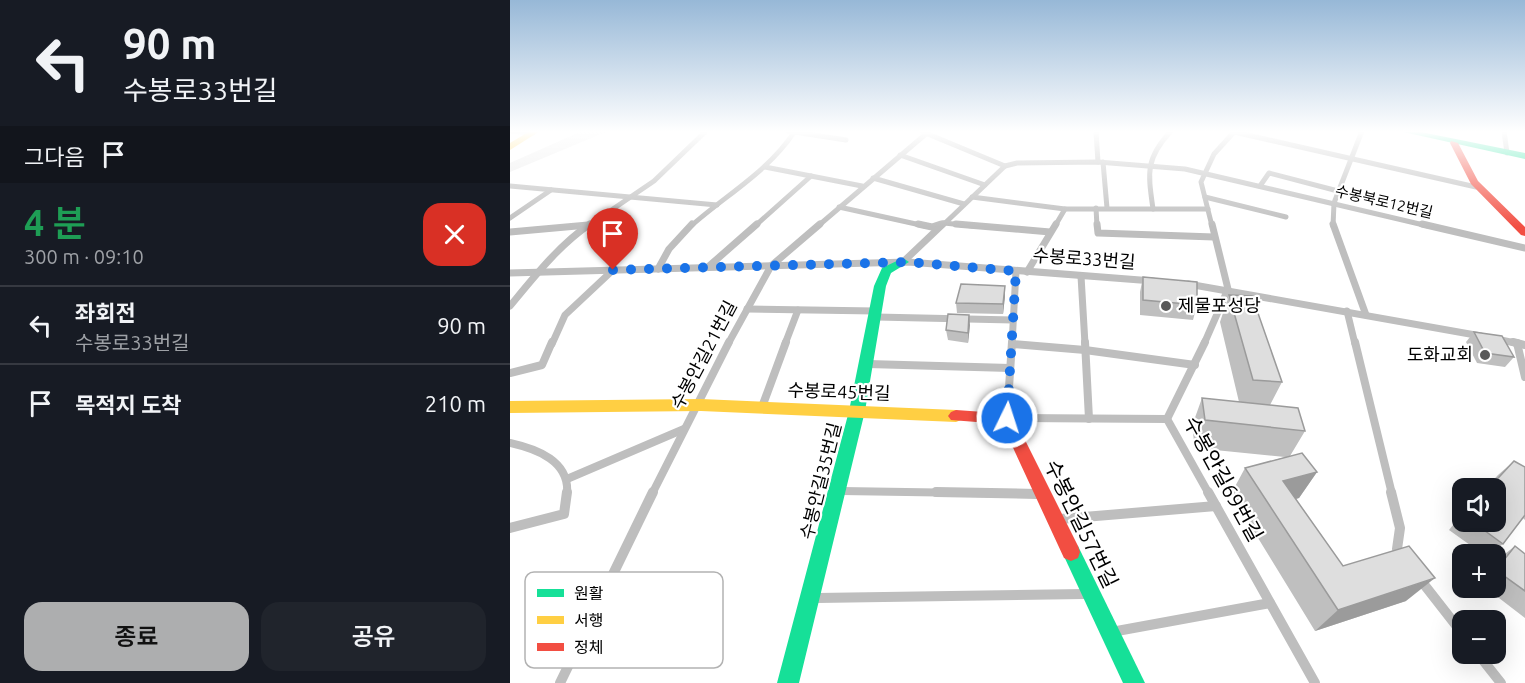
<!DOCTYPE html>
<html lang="ko">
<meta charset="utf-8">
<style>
:root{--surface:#171b24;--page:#20242c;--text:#f1f3f6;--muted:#9ea1a6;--line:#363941;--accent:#adaeaf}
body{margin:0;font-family:Ubuntu,"Noto Sans KR",sans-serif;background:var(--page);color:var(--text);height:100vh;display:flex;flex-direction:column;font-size:22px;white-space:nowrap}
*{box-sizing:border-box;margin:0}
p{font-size:20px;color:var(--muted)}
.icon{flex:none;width:33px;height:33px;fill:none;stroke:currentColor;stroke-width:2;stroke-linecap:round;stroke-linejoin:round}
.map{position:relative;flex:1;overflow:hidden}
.drawer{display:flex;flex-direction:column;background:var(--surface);width:510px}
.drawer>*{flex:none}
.guide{background:#171b24;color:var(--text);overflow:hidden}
.fabs{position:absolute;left:942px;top:478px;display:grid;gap:12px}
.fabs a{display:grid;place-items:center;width:54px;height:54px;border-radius:12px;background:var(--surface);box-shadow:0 6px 24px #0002;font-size:30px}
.pin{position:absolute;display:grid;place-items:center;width:51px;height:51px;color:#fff;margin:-62px -26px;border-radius:50% 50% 50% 0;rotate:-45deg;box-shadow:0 0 6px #0007}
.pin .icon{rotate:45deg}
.me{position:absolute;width:66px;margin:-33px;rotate:4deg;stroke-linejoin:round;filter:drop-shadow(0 0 4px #0008)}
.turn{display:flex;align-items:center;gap:21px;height:126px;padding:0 24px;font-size:27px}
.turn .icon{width:78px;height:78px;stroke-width:2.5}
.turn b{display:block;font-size:42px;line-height:51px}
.then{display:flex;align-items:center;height:57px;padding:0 24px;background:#0003;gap:12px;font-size:22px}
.round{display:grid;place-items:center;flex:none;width:63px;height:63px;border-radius:18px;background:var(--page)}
.summary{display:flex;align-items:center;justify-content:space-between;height:102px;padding:0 24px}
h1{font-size:36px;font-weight:600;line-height:45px;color:#1e9e55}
.primary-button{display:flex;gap:12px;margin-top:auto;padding:12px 24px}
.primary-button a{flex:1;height:69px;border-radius:18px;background:var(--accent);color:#111;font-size:24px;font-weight:600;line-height:69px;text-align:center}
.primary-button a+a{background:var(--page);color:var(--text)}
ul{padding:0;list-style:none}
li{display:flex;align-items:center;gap:18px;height:78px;padding:0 24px;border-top:2px solid var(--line)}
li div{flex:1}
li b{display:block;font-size:22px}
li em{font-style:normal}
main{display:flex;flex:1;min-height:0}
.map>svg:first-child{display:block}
</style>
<main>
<section class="drawer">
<div class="guide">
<div class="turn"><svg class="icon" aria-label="left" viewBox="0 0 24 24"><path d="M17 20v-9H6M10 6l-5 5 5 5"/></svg><div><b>90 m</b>수봉로33번길</div></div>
<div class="then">그다음<svg class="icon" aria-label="arrive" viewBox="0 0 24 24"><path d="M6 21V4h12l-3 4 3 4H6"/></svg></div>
</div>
<div class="summary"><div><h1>4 분</h1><p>300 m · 09:10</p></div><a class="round" style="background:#d93025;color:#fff"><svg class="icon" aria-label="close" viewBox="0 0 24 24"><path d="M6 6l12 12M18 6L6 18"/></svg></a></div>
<ul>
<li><svg class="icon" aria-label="left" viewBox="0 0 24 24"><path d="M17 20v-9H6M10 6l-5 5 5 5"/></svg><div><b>좌회전</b><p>수봉로33번길</p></div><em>90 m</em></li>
<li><svg class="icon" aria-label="arrive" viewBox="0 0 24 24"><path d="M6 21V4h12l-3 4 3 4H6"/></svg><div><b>목적지 도착</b></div><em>210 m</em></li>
</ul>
<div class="primary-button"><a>종료</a><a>공유</a></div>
</section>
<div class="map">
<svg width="1015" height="683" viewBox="0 0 1015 683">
<rect width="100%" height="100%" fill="#fff"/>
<polygon fill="#ebebeb" points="72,131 98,131 0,172 0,163"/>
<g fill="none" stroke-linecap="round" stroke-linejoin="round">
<g stroke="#bebebe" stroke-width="5">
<polyline points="2,131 23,133"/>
<polyline points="278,131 336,140"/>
<polyline points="586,131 588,162"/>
<polyline points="994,131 997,153"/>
<polyline points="413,132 495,166 507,163 588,162 675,169 918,226"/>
<polyline points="724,132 966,187"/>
<polyline points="390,155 475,185"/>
<polyline points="593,162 597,208"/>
<polyline points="255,167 352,186"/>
<polyline points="363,178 454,204"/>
<polyline points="0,186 207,205"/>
<polyline points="750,186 759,173 828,191"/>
<polyline points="462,197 555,209 698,209"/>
<polyline points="695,197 776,217"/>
<polyline points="329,207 415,226"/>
<polyline points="586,208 587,226"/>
<path d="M643,209C638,173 635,159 661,131"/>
<polyline points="0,218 41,190"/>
<polyline points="72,226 78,225"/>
<polyline points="78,226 144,181 196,131"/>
<path d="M181,226C217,194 258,172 285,131"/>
<polyline points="245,226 301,176"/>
<polyline points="308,226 417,133"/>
<polyline points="426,226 434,223 463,226"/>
<polyline points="432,226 495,166"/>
<polyline points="545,226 555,209"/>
<polyline points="702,226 691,182 704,154 725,131"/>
<polyline points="823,226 824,203 852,131"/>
</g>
<g stroke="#bebebe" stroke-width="7">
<polyline points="408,224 422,227 431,224"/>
<polyline points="446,224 540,232"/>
<polyline points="587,224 588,233 704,237"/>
<polyline points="823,224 856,315"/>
<polyline points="912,224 1015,248"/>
<polyline points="0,232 78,225"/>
<polyline points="393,262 433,224"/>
<polyline points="198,267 247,224"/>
<polyline points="148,269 159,249 182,224"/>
<polyline points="517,272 546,224"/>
<polyline points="0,273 398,262 643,281"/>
<polyline points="571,276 575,344"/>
<polyline points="678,284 971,336"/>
<path d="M0,306C24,277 49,245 80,224"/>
<polyline points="237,309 365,311"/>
<polyline points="837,311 845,344"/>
<polyline points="366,317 503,320"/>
<polyline points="986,339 1010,344"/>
<polyline points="42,344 55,315 103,270"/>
<polyline points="218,344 261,266 310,224"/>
<polyline points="275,344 288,310"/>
<polyline points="502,344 506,271"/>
<polyline points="694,344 718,289 702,224"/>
</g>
<g stroke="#bebebe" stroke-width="8">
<polyline points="502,342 497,418 657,419"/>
<polyline points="575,342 579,419"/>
<polyline points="845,342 882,494"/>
<polyline points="1003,342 1015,345"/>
<polyline points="1007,343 1015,377"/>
<polyline points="502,344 575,350 685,365"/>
<polyline points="358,364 500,368"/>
<polyline points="0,373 32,365 42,342"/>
<polyline points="252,407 276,342"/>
<polyline points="657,419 695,342"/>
<polyline points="657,419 699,494"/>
<path d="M0,443C27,449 60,461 57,494"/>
<polyline points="57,479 174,429"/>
<polyline points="332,491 524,494"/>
<polyline points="142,494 219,342"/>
</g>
<g stroke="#bebebe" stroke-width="10">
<polyline points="426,492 527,494"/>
<polyline points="698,492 805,683"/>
<polyline points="881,492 890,528 887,549 893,556"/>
<polyline points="550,519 706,506"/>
<polyline points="0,528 54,514 57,492"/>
<polyline points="909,578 952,633"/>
<polyline points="307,598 574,594"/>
<polyline points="607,631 760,603"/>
<polyline points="968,654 991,683"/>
<polyline points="50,683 143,492"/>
</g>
<g fill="#16e098" fill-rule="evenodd">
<polygon points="889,131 906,131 1015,153 1015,159"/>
<polygon points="393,258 399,262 381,273 376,286 355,411 289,683 267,683 339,411 364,286 372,268"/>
<polygon points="561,543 568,546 635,683 613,683 552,552 554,546"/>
</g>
<g fill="#ffcf43" fill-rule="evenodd">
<polygon points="20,131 30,131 0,150 0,143"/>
<polygon points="191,399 446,410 451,412 454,416 451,420 446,422 191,411 0,413 0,401"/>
</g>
<g fill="#f24e42" fill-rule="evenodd">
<polygon points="941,141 948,143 968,181 1015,227 1015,236 1011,235 961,184 940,143"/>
<polygon points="446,410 502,414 568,546 570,552 568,558 561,561 554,558 492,424 441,420 438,416 441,412"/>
</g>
</g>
<g fill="#bfbfbf">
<polygon points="633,277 687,305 683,320 630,315 630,292"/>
<polygon points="495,286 495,296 493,314 447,313 446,303"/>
<polygon points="719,295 772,382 760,405 795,431 780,456 807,472 789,498 786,499 833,566 896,601 805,631 721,494 735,468 775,457 685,448 682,426 692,398 729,402 710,322"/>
<polygon points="460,325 458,343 438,340 436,330"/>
<polygon points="964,332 1004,357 995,367 967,363 956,342"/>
<polygon points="1004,461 1015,467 1015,520 1013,518 993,544 978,555 974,555 939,530 952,514 952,522 986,522 986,489 975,489 988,475"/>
<polygon points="1005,546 1015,554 1015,618 976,588 986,588 986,561"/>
</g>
<g fill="#9b9b9b">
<polygon points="495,286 495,296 493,314 493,304"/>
<polygon points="459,315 460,325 458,343 458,333"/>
<polygon points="807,472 789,498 760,506 773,481"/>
<polygon points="925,578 896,601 805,631 828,610"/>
</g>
<g fill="#dedede" stroke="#9b9b9b" stroke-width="1.5">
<polygon points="633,277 687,282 687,305 633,300"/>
<polygon points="451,284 495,286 493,304 446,303"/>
<polygon points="719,295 742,296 772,382 743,380"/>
<polygon points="438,314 459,315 458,333 436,330"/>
<polygon points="964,332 992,336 1004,357 975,353"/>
<polygon points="692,398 788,408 795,431 695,420"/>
<polygon points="792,453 807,472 773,481 833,566 899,546 925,578 828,610 735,468"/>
<polygon points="1004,461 1015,467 1015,515 993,544 963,522 986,522 986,489 978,489"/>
<polygon points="1005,546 1015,554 1015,591 986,570"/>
</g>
<linearGradient id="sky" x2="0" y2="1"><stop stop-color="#97b8d7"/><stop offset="0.58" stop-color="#fff"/><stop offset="1" stop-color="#fff" stop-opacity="0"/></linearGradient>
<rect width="1015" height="227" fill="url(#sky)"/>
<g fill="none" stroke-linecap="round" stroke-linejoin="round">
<polyline stroke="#1a73e8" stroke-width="10" stroke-dasharray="0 18" points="103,270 398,262 506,271 497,418"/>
</g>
<g fill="#595959" stroke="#fff" stroke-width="2">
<circle cx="656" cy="306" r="6"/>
<circle cx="975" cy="355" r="6"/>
</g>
<g text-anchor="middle" stroke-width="4.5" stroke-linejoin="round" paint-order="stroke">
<g font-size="15" fill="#000" stroke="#fff">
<text transform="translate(874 202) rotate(13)" y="5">수봉북로12번길</text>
</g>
<g font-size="18" fill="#000" stroke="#fff">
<text transform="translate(574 259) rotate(4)" y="6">수봉로33번길</text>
<text transform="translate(194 355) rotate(-62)" y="6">수봉안길21번길</text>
<text transform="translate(329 392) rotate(2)" y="6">수봉로45번길</text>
<text transform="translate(311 481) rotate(-76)" y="6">수봉안길35번길</text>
</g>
<g font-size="18" fill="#000" stroke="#fff" text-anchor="start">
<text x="668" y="312">제물포성당</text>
<text x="963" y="361" text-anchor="end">도화교회</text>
</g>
<g font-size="21" fill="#000" stroke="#fff">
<text transform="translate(713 479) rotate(61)" y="7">수봉안길69번길</text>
<text transform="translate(571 524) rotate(64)" y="7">수봉안길57번길</text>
</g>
</g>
<rect x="15" y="572" width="198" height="96" rx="9" fill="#fff" stroke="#b2b2b2" stroke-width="1.5"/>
<rect x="27" y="589" width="27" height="8" fill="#16e098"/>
<rect x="27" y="616" width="27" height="8" fill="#ffcf43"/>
<rect x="27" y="643" width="27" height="8" fill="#f24e42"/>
<g font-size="16" fill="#000">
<text x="64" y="599">원활</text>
<text x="64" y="626">서행</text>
<text x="64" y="653">정체</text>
</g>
</svg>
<div class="fabs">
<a><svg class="icon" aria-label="sound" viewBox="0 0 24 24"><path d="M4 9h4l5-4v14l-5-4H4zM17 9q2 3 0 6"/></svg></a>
<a>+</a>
<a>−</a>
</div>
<div class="pin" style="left:103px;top:270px;background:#d93025"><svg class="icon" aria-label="arrive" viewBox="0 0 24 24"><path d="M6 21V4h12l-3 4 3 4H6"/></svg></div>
<svg class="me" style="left:497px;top:418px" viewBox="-20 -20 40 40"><circle r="17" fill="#1a73e8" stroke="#fff" stroke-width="3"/><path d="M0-11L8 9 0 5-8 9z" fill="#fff"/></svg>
</div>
</main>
